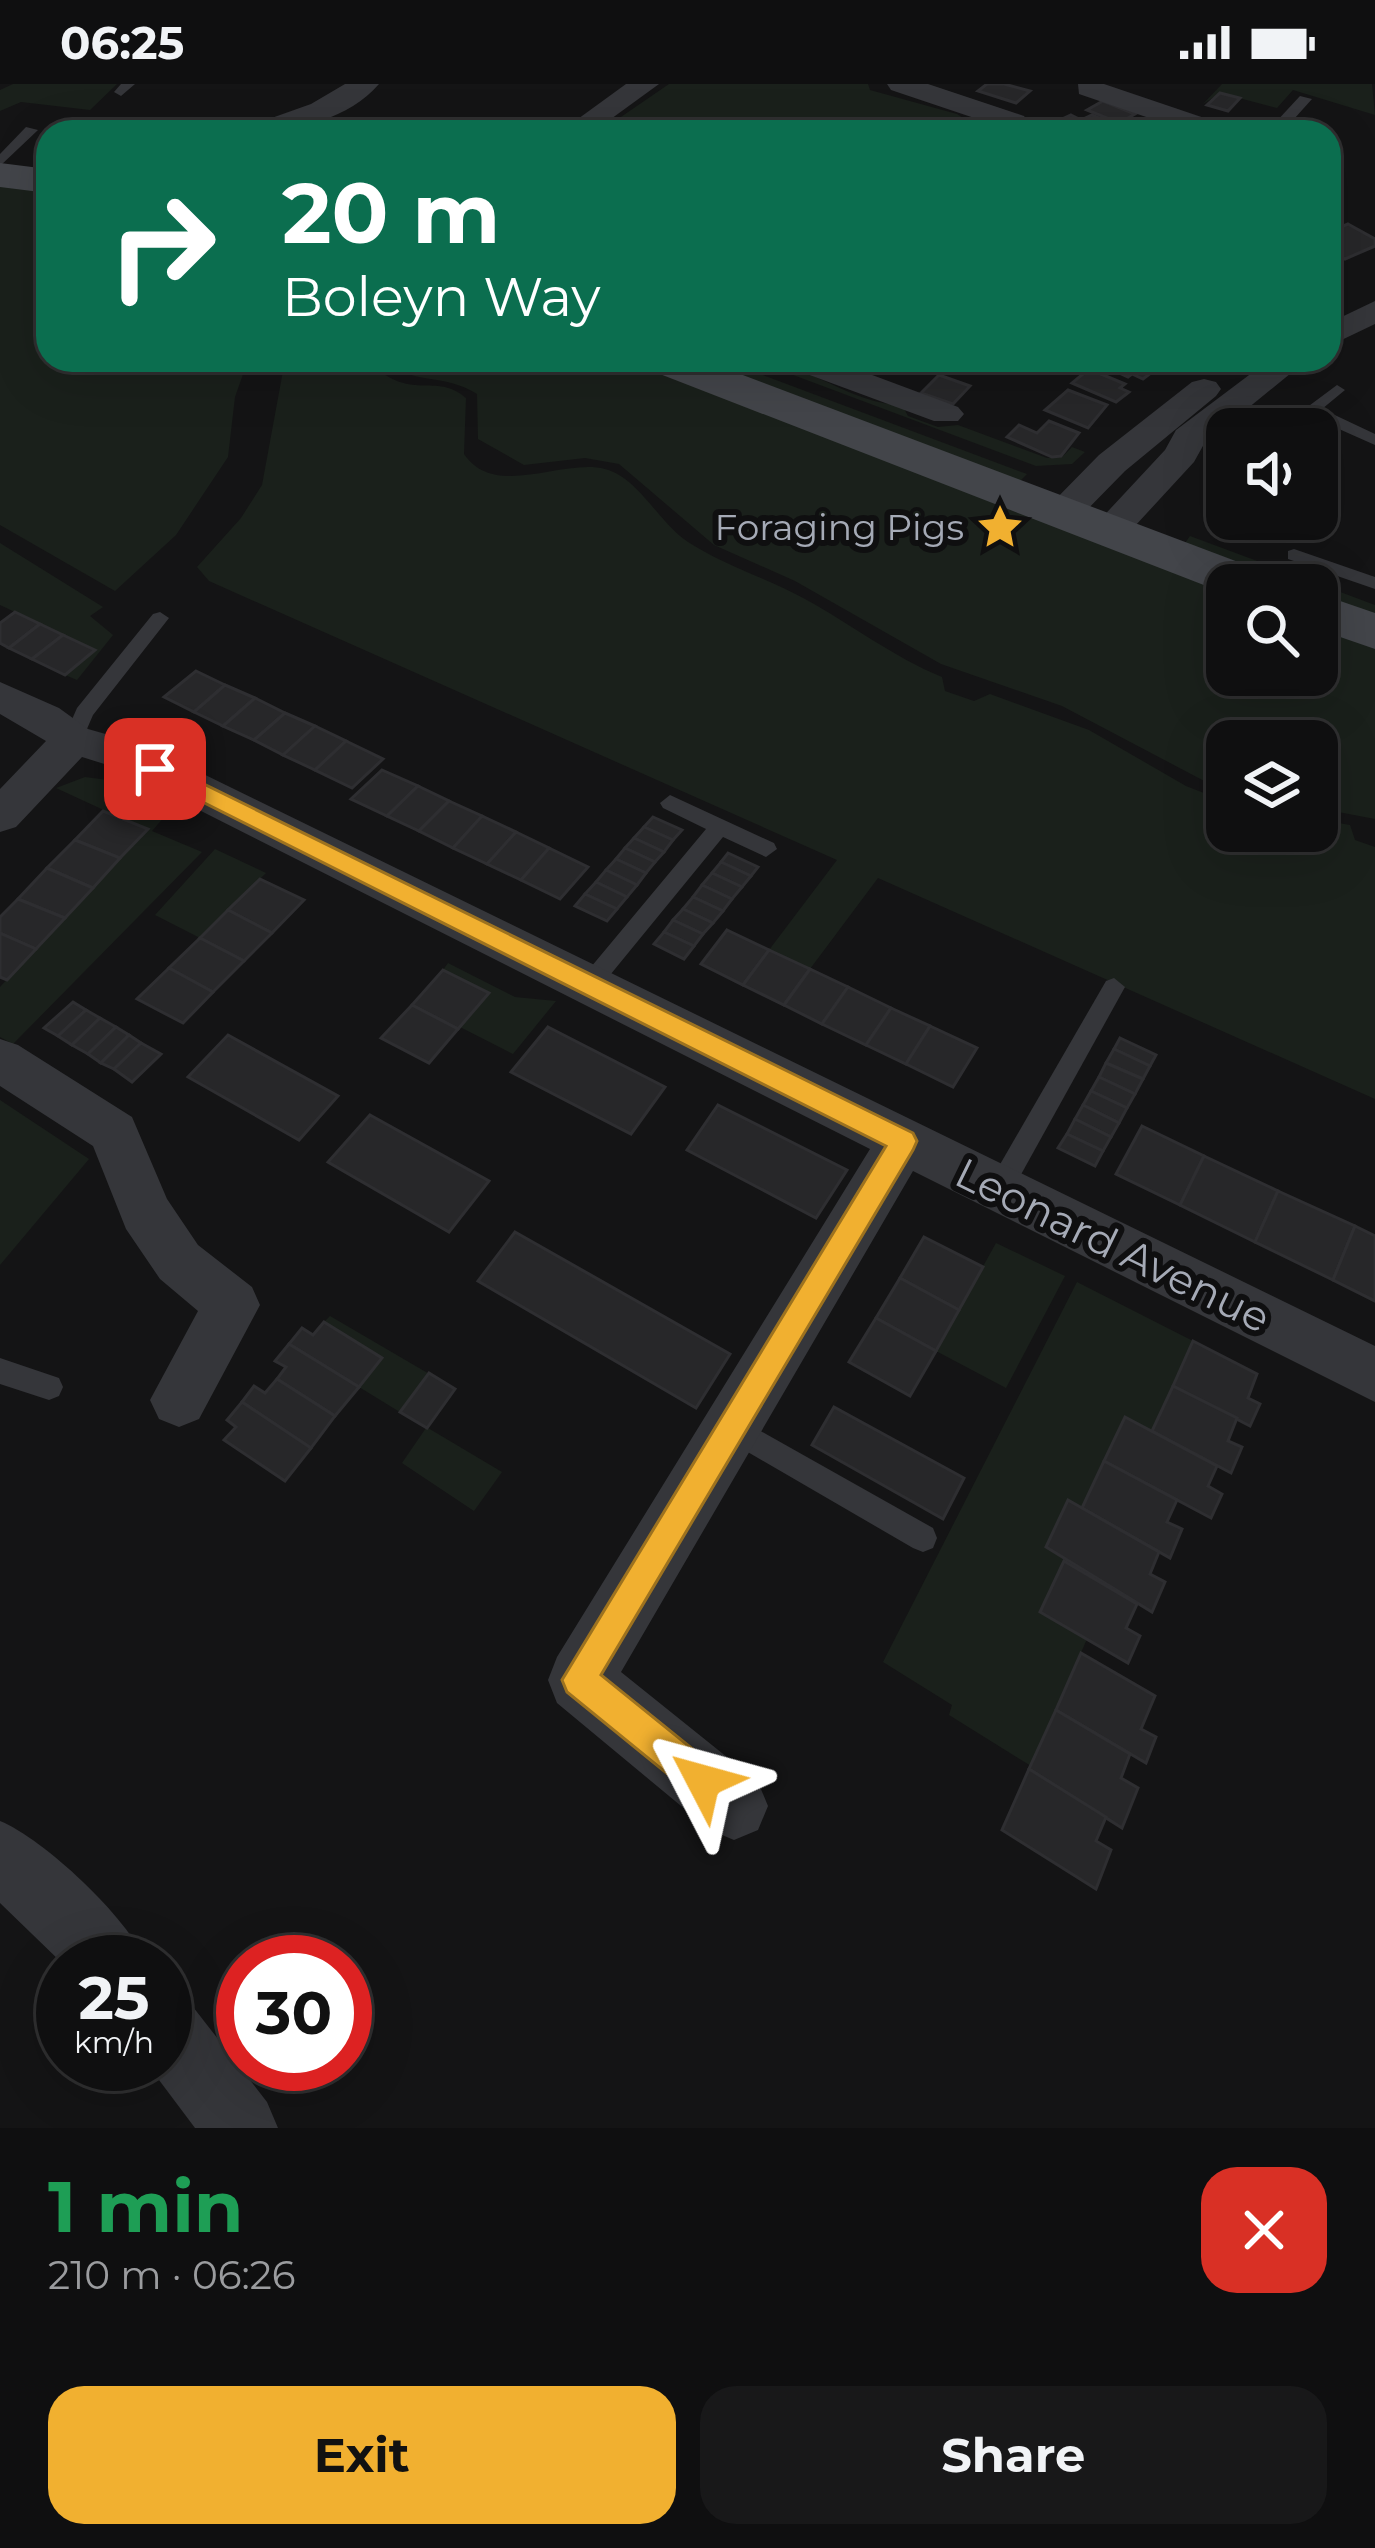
<!DOCTYPE html>
<meta charset="utf-8">
<style>
:root{--surface:#0f0f10;--page:#181819;--text:#f1f3f6;--muted:#9b9c9f;--line:#2f2f30;--accent:#f1b030}
body{margin:0;font-family:Montserrat,sans-serif;background:var(--page);color:var(--text);height:100vh;display:flex;flex-direction:column;font-size:45px;white-space:nowrap}
*{box-sizing:border-box;margin:0}
p{font-size:39px;color:var(--muted)}
.icon{flex:none;width:66px;height:66px;fill:none;stroke:currentColor;stroke-width:2;stroke-linecap:round;stroke-linejoin:round}
.map{position:relative;height:2044px;overflow:hidden}
.panel{display:flex;flex-direction:column;background:var(--surface);flex:1}
.panel>*{flex:none}
.top-card{position:absolute;left:36px;top:36px;width:1305px;height:252px;border-radius:36px;box-shadow:0 12px 48px #0002,0 0 0 3px var(--line);background:#0b6e4f;color:#fff;overflow:hidden}
.fabs{position:absolute;left:1206px;top:324px;display:grid;gap:24px}
.fabs a{display:grid;place-items:center;width:132px;height:132px;border-radius:24px;background:var(--surface);box-shadow:0 12px 48px #0002,0 0 0 3px var(--line);font-size:60px}
.speed{position:absolute;left:36px;top:1851px;display:flex;gap:24px;font-size:60px;font-weight:700;text-align:center}
.speed>*{display:grid;place-content:center;width:156px;height:156px;border-radius:50%;background:var(--surface);box-shadow:0 12px 48px #0002,0 0 0 3px var(--line);line-height:1}
.speed small{font-size:30px;font-weight:400}
.speed .limit{border:18px solid #d22;background:#fff;color:#111}
.pin{position:absolute;display:grid;place-items:center;width:102px;height:102px;color:#fff;margin:-51px;border-radius:24px;box-shadow:0 6px 18px #0006}
.me{position:absolute;width:132px;margin:-66px;rotate:309deg;stroke-linejoin:round;filter:drop-shadow(0 0 9px #0008)}
.turn{display:flex;align-items:center;gap:42px;height:252px;padding:0 48px;font-size:54px}
.turn .icon{width:156px;height:156px;stroke-width:2.5}
.turn b{display:block;font-size:84px;line-height:102px}
.round{display:grid;place-items:center;flex:none;width:126px;height:126px;border-radius:36px;background:var(--page)}
.headline{display:flex;align-items:center;justify-content:space-between;height:204px;padding:0 48px}
h1{font-size:72px;font-weight:700;line-height:90px;color:#1e9e55}
.action{display:flex;gap:24px;margin-top:auto;padding:24px 48px}
.action a{flex:1;height:138px;border-radius:36px;background:var(--accent);color:#111;font-size:48px;font-weight:700;line-height:138px;text-align:center}
.action a+a{background:var(--page);color:var(--text)}
.status{display:flex;justify-content:space-between;align-items:center;height:84px;padding:0 60px;background:var(--surface);direction:ltr}
.status svg{height:33px;fill:currentColor}
.map>svg:first-child{display:block}
</style>
<div class="status"><b>06:25</b><svg viewBox="0 0 49 12"><path d="M0 12V9h3v3zM5 12V6h3v6zM10 12V3h3v9zM15 12V0h3v12zM26 1h20v11H26zM47 4h2v5h-2z"/></svg></div>
<div class="map">
<svg width="1375" height="2044" viewBox="0 0 1375 2044">
<rect width="100%" height="100%" fill="#141415"/>
<g fill="#1a201b">
<polygon points="13,0 117,0 90,26 21,18 0,27 0,6"/>
<polygon points="669,0 868,0 870,6 957,30 974,41 966,48 599,48"/>
<polygon points="1222,0 1372,0 1375,31 1293,6 1277,24 1220,9 1203,20"/>
<polygon points="0,100 48,105 48,276 248,276 235,313 228,373 176,451 115,507 0,441"/>
<path d="M285,276H368C409,320 436,287 466,314L464,370C495,416 562,374 605,385C638,393 660,440 688,458C725,482 767,494 805,515C851,540 893,573 942,593L945,607L974,617L990,610L1089,646L1186,702L1227,718V747H1317V735L1350,741L1355,756L1375,763V1015L878,794L810,885L769,866L837,776L209,497L197,483L241,434L262,401Z"/>
<path d="M384,276H633L1227,506V591H1317V540L1375,563V735L1317,724V657H1227V706L1208,699L1062,622L941,580L795,497L714,461L619,380L585,374L524,381L478,355L477,310C445,289 409,301 384,276Z"/>
<polygon points="689,276 723,276 1027,390 1019,398"/>
<path d="M753,276C806,276 848,320 902,321L908,332L938,343L958,341L1047,374L1062,373L1072,363L1085,368L1072,380L1036,382Z"/>
<polygon points="1190,452 1375,521 1375,534 1317,512 1317,501 1289,501 1183,462"/>
<polygon points="0,459 103,523 90,532 113,551 77,596 65,591 94,565 0,521"/>
<polygon points="85,693 116,697 172,724 152,747 202,768 13,960 0,953 0,903 147,746 56,704"/>
<polygon points="215,765 266,789 200,854 155,831"/>
<polygon points="448,879 515,913 556,917 513,970 460,943 488,909 443,886"/>
<polygon points="0,1016 89,1075 0,1181"/>
<polygon points="996,1159 1065,1192 1006,1304 936,1267"/>
<polygon points="1077,1198 1193,1257 1152,1347 1125,1334 1082,1424 1068,1417 1046,1462 1065,1473 1041,1528 1087,1555 1031,1682 949,1631 952,1621 883,1578"/>
<polygon points="330,1232 455,1305 428,1344 502,1388 474,1427 402,1379 426,1344 359,1303 324,1238"/>
</g>
<g fill="#272729" stroke="#2e2e31" stroke-width="3">
<polygon points="987,0 1004,0 1030,7 1016,19 978,7"/>
<polygon points="1220,9 1240,14 1228,27 1207,21"/>
<polygon points="1103,17 1135,30 1119,39 1087,26"/>
<polygon points="1071,31 1081,36 1092,31 1116,41 1102,48 1036,47"/>
<polygon points="1348,140 1375,155 1375,162 1345,175 1329,167 1329,148"/>
<polygon points="1101,276 1136,276 1156,285 1143,295 1132,290 1128,293 1097,279"/>
<polygon points="1089,285 1125,300 1120,304 1129,308 1116,318 1072,299"/>
<polygon points="939,291 970,302 953,320 921,309"/>
<polygon points="1068,306 1107,321 1088,344 1045,326"/>
<polygon points="1049,337 1079,349 1061,372 1052,373 1007,353 1019,341 1037,349"/>
<polygon points="15,528 40,540 9,564 0,559 0,539"/>
<polygon points="40,540 63,551 32,575 9,564"/>
<polygon points="63,551 95,566 65,591 32,575"/>
<polygon points="196,587 225,601 194,628 164,613"/>
<polygon points="225,601 255,614 223,642 194,628"/>
<polygon points="255,614 285,629 254,656 223,642"/>
<polygon points="285,629 315,642 283,671 254,656"/>
<polygon points="315,642 346,657 315,686 283,671"/>
<polygon points="346,657 383,675 352,704 315,686"/>
<polygon points="382,686 418,702 387,732 351,715"/>
<polygon points="418,702 449,717 419,747 387,732"/>
<polygon points="449,717 482,732 453,764 419,747"/>
<polygon points="103,727 148,745 120,774 75,756"/>
<polygon points="482,732 516,748 487,780 453,764"/>
<polygon points="653,733 682,746 673,756 644,743"/>
<polygon points="644,743 673,756 664,768 634,754"/>
<polygon points="516,748 549,764 521,796 487,780"/>
<polygon points="634,754 664,768 655,778 625,764"/>
<polygon points="75,756 120,774 93,804 47,784"/>
<polygon points="549,764 588,783 560,815 521,796"/>
<polygon points="625,764 655,778 646,789 616,775"/>
<polygon points="728,769 758,783 751,792 721,778"/>
<polygon points="616,775 646,789 637,801 606,786"/>
<polygon points="721,778 751,792 742,803 712,789"/>
<polygon points="47,784 93,804 65,834 18,815"/>
<polygon points="606,786 637,801 627,813 596,798"/>
<polygon points="712,789 742,803 732,815 702,801"/>
<polygon points="260,795 304,816 272,849 228,826"/>
<polygon points="596,798 627,813 617,825 585,810"/>
<polygon points="702,801 732,815 723,827 693,813"/>
<polygon points="585,810 617,825 607,837 575,822"/>
<polygon points="693,813 723,827 713,839 683,825"/>
<polygon points="18,815 65,834 36,865 0,849 0,833"/>
<polygon points="683,825 713,839 703,850 673,836"/>
<polygon points="228,826 272,849 244,877 200,854"/>
<polygon points="673,836 703,850 694,862 664,848"/>
<polygon points="727,846 769,866 743,901 701,880"/>
<polygon points="664,848 694,862 684,875 654,860"/>
<polygon points="0,849 36,865 7,896 0,893"/>
<polygon points="200,854 244,877 213,908 169,884"/>
<polygon points="769,866 810,885 784,921 743,901"/>
<polygon points="169,884 213,908 183,939 137,915"/>
<polygon points="810,885 848,903 822,940 784,921"/>
<polygon points="443,886 489,909 458,945 412,921"/>
<polygon points="848,903 891,924 866,961 822,940"/>
<polygon points="73,918 86,926 58,952 44,944"/>
<polygon points="412,921 458,945 429,979 381,954"/>
<polygon points="891,924 930,942 906,980 866,961"/>
<polygon points="86,926 100,934 72,961 58,952"/>
<polygon points="100,934 116,943 88,970 72,961"/>
<polygon points="930,942 977,964 953,1003 906,980"/>
<polygon points="116,943 129,951 101,979 88,970"/>
<polygon points="548,943 665,1003 631,1050 511,988"/>
<polygon points="129,951 141,959 114,985 101,979"/>
<polygon points="228,951 338,1012 299,1056 188,993"/>
<polygon points="1120,954 1156,971 1150,982 1114,965"/>
<polygon points="141,959 161,970 132,998 114,985"/>
<polygon points="1114,965 1150,982 1143,995 1106,979"/>
<polygon points="1106,979 1143,995 1135,1010 1099,993"/>
<polygon points="1099,993 1135,1010 1127,1024 1091,1007"/>
<polygon points="1091,1007 1127,1024 1119,1039 1083,1021"/>
<polygon points="718,1021 847,1086 816,1134 687,1066"/>
<polygon points="1083,1021 1119,1039 1111,1053 1075,1035"/>
<polygon points="370,1031 489,1097 449,1148 328,1078"/>
<polygon points="1075,1035 1111,1053 1103,1067 1067,1050"/>
<polygon points="1142,1042 1204,1072 1180,1121 1116,1090"/>
<polygon points="1067,1050 1103,1067 1095,1082 1058,1064"/>
<polygon points="1204,1072 1278,1107 1255,1158 1180,1121"/>
<polygon points="1278,1107 1355,1142 1333,1196 1255,1158"/>
<polygon points="1355,1142 1375,1152 1375,1217 1333,1196"/>
<polygon points="515,1148 730,1270 696,1324 478,1197"/>
<polygon points="924,1153 983,1183 959,1226 900,1194"/>
<polygon points="900,1194 959,1226 936,1267 876,1234"/>
<polygon points="876,1234 936,1267 910,1312 849,1278"/>
<polygon points="324,1238 382,1274 359,1303 289,1260 302,1244 313,1251"/>
<polygon points="1193,1257 1257,1290 1248,1314 1260,1320 1250,1342 1173,1302"/>
<polygon points="289,1260 359,1303 335,1332 277,1295 286,1283 275,1277"/>
<polygon points="429,1289 455,1305 427,1344 400,1328"/>
<polygon points="277,1295 335,1332 311,1364 242,1318 254,1302 265,1309"/>
<polygon points="1173,1302 1237,1334 1228,1357 1242,1363 1231,1389 1152,1347"/>
<polygon points="242,1318 311,1364 285,1397 224,1356 236,1343 227,1336"/>
<polygon points="834,1323 964,1394 943,1435 812,1361"/>
<polygon points="1125,1333 1217,1382 1208,1402 1222,1410 1211,1434 1104,1377"/>
<polygon points="1104,1377 1177,1416 1167,1438 1182,1445 1170,1474 1082,1424"/>
<polygon points="1068,1416 1159,1468 1150,1490 1165,1498 1152,1528 1046,1463"/>
<polygon points="1064,1477 1137,1520 1126,1544 1140,1552 1128,1579 1040,1528"/>
<polygon points="1081,1569 1155,1612 1141,1645 1156,1653 1146,1679 1056,1626"/>
<polygon points="1056,1626 1130,1670 1121,1694 1138,1704 1122,1744 1029,1685"/>
<polygon points="1029,1685 1106,1733 1096,1757 1111,1766 1096,1805 1002,1746"/>
</g>
<g fill="none" stroke-linecap="round" stroke-linejoin="round">
<g fill="#35363a" fill-rule="evenodd">
<polygon points="121,0 135,0 121,12 114,8"/>
<polygon points="1300,12 1312,15 1285,45 1275,45 1275,39"/>
<polygon points="26,43 38,46 0,82 0,70"/>
<polygon points="1337,301 1345,306 1322,325 1375,350 1375,361 1312,333 1297,345 1278,345"/>
<polygon points="1294,465 1375,493 1375,505 1288,475 1288,467"/>
<polygon points="160,528 169,534 93,631 80,661 66,661 63,656 77,624 153,530"/>
<polygon points="670,711 774,759 777,765 766,773 723,753 597,907 581,907 578,901 581,895 706,745 663,724 660,719"/>
<polygon points="1114,894 1125,903 1009,1112 1000,1115 991,1112 988,1104 991,1096 1106,897"/>
<polygon points="0,1274 59,1294 63,1303 59,1312 49,1316 0,1300"/>
<polygon points="732,1331 933,1444 937,1454 933,1464 923,1468 913,1464 722,1353 718,1344 722,1335"/>
</g>
<g fill="#35363a" fill-rule="evenodd">
<path d="M345,0H379C347,37 291,48 245,48L249,42L311,20Z"/>
<polygon points="626,0 659,0 593,48 560,48"/>
<polygon points="887,0 928,0 1024,32 1028,38 1014,47 1004,44 891,6"/>
<polygon points="1078,0 1104,0 1228,42 1232,48 1190,48 1079,10"/>
<polygon points="1280,33 1290,36 1294,42 1290,48 1261,48 1270,36"/>
<polygon points="1375,217 1375,240 1329,262 1329,239"/>
<polygon points="783,276 832,276 958,323 964,330 958,337 934,337 788,283"/>
<polygon points="1269,276 1307,276 1204,360 1194,378 1123,455 1097,455 1091,447 1097,439 1165,366 1176,346"/>
<polygon points="1204,295 1216,298 1221,305 1216,312 1125,387 1076,437 1050,437 1044,429 1050,421 1099,371 1192,298"/>
<polygon points="0,598 59,624 88,645 144,661 1375,1262 1375,1318 913,1087 621,1588 758,1698 768,1722 758,1746 734,1756 710,1746 557,1619 548,1596 557,1573 870,1065 114,683 82,673 16,743 0,748 0,705 46,657 0,630"/>
<polygon points="0,955 18,961 132,1033 167,1115 198,1161 252,1203 260,1221 199,1335 179,1343 159,1335 150,1316 198,1227 160,1195 126,1145 93,1062 0,1002"/>
<path d="M0,1737C44,1755 128,1834 146,1878L63,1880L0,1819Z"/>
<polygon points="165,1908 190,1919 267,2018 278,2044 195,2044 147,1980 165,1980"/>
</g>
<g fill="#43454a" fill-rule="evenodd">
<polygon points="0,79 48,85 48,109 0,103"/>
<polygon points="641,276 703,276 1270,490 1277,501 1227,501 1227,510 647,285"/>
<polygon points="1317,509 1375,529 1375,565 1317,545"/>
</g>
</g>
<polygon fill="#f1b030" stroke="#9d721f" stroke-width="3" points="155,676 913,1049 917,1057 913,1066 601,1591 716,1684 721,1697 716,1709 703,1715 691,1709 567,1608 562,1596 886,1062 147,690 147,679"/>
<defs>
<symbol id="sight-bare" viewBox="-9 -9 18 18"><path d="M0-6L1.8-2.2L6-1.7L2.9 1.2L3.7 5.4L0 3.3L-3.7 5.4L-2.9 1.2L-6-1.7L-1.8-2.2Z" fill="#f1b030" stroke="#0f0f10" stroke-width="2.5" paint-order="stroke"/></symbol>
</defs>
<g fill-rule="evenodd">
<use href="#sight-bare" x="967" y="410" width="66" height="66"/>
</g>
<g text-anchor="middle" stroke-width="12" stroke-linejoin="round" paint-order="stroke">
<g font-size="36" fill="#a5aab6" stroke="#0f0f10" text-anchor="end">
<text x="964" y="456">Foraging Pigs</text>
</g>
<g font-size="42" fill="#a5aab6" stroke="#0f0f10">
<text transform="translate(1113 1161) rotate(26)" y="15">Leonard Avenue</text>
</g>
</g>
</svg>
<div class="fabs">
<a><svg class="icon" aria-label="sound" viewBox="0 0 24 24"><path d="M4 9h4l5-4v14l-5-4H4zM17 9q2 3 0 6"/></svg></a>
<a><svg class="icon" aria-label="search" viewBox="0 0 24 24"><circle cx="10" cy="10" r="6"/><path d="M15 15l6 6"/></svg></a>
<a><svg class="icon" aria-label="layers" viewBox="0 0 24 24"><path d="M12 4l9 5-9 5-9-5zM3 14l9 5 9-5"/></svg></a>
</div>
<div class="speed"><div>25<small>km/h</small></div><div class="limit">30</div></div>
<div class="pin" style="left:155px;top:685px;background:#d93025"><svg class="icon" aria-label="arrive" viewBox="0 0 24 24"><path d="M6 21V4h12l-3 4 3 4H6"/></svg></div>
<svg class="me" style="left:703px;top:1697px" viewBox="-20 -20 40 40"><path d="M0-17L14 15 0 8-14 15z" fill="#f1b030" stroke="#fff" stroke-width="4"/></svg>
<div class="top-card">
<div class="turn"><svg class="icon" aria-label="right" viewBox="0 0 24 24"><path d="M7 20v-9h11M14 6l5 5-5 5"/></svg><div><b>20 m</b>Boleyn Way</div></div>
</div>
</div>
<section class="panel">
<div class="headline"><div><h1>1 min</h1><p>210 m · 06:26</p></div><a class="round" style="background:#d93025;color:#fff"><svg class="icon" aria-label="close" viewBox="0 0 24 24"><path d="M6 6l12 12M18 6L6 18"/></svg></a></div>
<div class="action"><a>Exit</a><a>Share</a></div>
</section>
